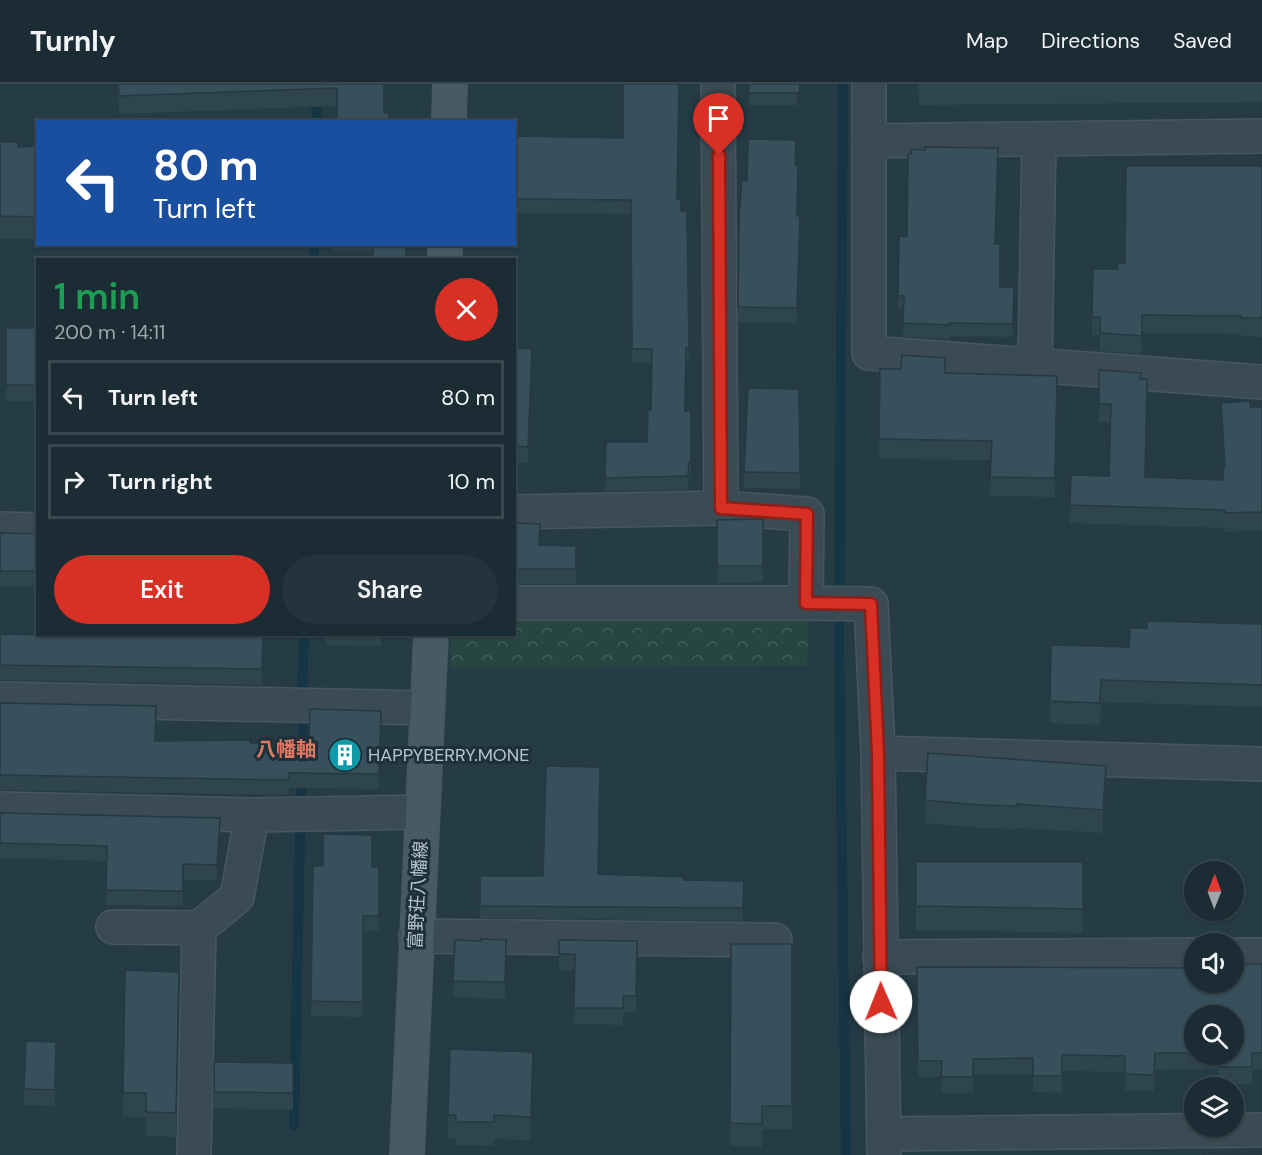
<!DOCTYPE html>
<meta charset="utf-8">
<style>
:root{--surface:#1c2c34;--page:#25343c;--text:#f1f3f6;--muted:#a0a7ac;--line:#3a484f;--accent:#d93025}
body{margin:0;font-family:"DM Sans","Noto Sans JP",sans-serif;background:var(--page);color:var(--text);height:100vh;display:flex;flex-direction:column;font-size:22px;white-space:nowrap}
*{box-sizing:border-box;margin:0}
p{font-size:20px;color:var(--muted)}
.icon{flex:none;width:33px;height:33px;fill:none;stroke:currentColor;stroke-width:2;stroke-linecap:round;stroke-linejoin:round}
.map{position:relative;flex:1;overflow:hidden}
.details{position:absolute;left:36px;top:174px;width:480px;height:378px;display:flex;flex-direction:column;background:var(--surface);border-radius:0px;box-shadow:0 2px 4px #0004,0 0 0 2px var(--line)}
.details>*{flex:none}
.banner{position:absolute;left:36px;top:36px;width:480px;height:126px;border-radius:0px;box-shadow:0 2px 4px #0004,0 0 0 2px var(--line);background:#1a4fa0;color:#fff;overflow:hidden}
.needle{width:39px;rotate:1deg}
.buttons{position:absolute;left:1184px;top:777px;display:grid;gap:12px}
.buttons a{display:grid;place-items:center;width:60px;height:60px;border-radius:50%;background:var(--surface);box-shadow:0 2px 4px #0004,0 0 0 2px var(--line);font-size:30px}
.pin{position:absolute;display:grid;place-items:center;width:51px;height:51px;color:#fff;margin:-62px -26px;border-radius:50% 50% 50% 0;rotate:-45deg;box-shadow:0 0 6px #0007}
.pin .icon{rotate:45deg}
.me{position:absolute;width:66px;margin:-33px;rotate:359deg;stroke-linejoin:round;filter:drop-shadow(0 0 4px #0008)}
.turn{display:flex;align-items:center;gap:21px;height:126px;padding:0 18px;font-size:27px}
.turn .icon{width:78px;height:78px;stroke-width:2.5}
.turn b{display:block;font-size:42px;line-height:51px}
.round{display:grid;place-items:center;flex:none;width:63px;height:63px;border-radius:32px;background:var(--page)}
.headline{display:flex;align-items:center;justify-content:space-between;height:102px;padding:0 18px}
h1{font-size:36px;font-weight:600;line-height:45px;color:#1e9e55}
.primary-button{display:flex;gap:12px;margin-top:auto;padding:12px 18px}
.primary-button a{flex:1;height:69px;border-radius:36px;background:var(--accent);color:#fff;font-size:24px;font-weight:600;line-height:69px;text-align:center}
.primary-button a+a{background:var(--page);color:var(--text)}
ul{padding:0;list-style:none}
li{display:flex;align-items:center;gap:18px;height:75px;margin:0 12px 9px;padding:0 6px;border:3px solid var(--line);border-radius:0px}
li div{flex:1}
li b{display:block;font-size:22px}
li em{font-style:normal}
header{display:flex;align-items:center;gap:36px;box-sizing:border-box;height:84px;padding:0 30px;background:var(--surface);border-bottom:2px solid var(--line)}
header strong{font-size:28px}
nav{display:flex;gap:33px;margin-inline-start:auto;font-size:21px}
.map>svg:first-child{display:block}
</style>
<header>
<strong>Turnly</strong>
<nav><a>Map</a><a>Directions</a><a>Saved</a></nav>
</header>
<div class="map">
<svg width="1262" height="1071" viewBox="0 0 1262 1071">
<defs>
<pattern id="park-crowns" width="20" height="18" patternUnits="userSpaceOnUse" patternTransform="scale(1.5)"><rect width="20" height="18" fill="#274641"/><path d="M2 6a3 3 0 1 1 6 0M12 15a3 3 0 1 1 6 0" fill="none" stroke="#445f5b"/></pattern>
</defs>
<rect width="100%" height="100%" fill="#253b45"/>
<polygon fill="url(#park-crowns)" points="515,533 809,533 807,582 450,584 450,551 514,550"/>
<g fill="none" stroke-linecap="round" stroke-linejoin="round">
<g stroke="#163544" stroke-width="10">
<polyline points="315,0 317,38"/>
<polyline points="843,0 839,559 846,1071"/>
<polyline points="314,176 314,160"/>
<polyline points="302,609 304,550"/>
<polyline points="302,672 303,643"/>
<polyline points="301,720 302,691"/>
<polyline points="294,1041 300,750"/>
</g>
<defs>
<g id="street">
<polyline points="718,0 721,424"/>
<polyline points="869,0 869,269 1262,298"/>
<polyline points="869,57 1262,52"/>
<polyline points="1035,281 1039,55"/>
<polyline points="514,428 721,424 807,430 806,519 871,520 878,669 884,1071"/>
<polyline points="0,445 38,446"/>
<polyline points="514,519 806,519"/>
<polyline points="0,615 427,624"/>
<polyline points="878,669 1262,680"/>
<polyline points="0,725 252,731 422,728"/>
<polyline points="113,843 199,844 237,813 252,731"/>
<polyline points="416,852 775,856"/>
<polyline points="1233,871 1262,871"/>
<polyline points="880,873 1194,871"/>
<polyline points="884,1050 1262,1046"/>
<polyline points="194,1071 199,844"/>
</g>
<g id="secondary">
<polyline points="449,38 450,0"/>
<polyline points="445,176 445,160"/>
<polyline points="407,1071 431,550"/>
</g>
</defs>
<use href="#street" stroke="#465760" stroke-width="36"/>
<use href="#secondary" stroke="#465760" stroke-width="36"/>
<use href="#street" stroke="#3a4b54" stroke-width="33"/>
<use href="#secondary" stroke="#475b67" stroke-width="33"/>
</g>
<g fill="#2f454e" fill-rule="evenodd">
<polygon points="117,0 385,0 384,29 389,38 337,22 119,30"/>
<polygon points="749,0 799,0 800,19 797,21 749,21"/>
<polygon points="918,0 1262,0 1262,18 919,21"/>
<polygon points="514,52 677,115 681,127 687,128 689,278 686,278 685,327 691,327 691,392 689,392 688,406 605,407 606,358 647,358 651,326 652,278 632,278 631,130 514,129"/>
<polygon points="0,58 18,63 38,62 38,155 0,155"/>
<polygon points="796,81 797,132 800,147 797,239 738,238 739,131 747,97"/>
<polygon points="1262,82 1262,253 1241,252 1241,250 1142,249 1142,270 1100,267 1100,251 1092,251 1093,185 1118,185 1125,179"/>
<polygon points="899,152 995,160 1000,203 1014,203 1013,253 950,252 950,255 903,253 904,225 898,225"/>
<polygon points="333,160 406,160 373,166 333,166"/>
<polygon points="6,244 38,244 38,318 6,317"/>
<polygon points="514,264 532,281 528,379 514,378"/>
<polygon points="880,285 945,289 1057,292 1055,413 990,412 991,376 879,375"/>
<polygon points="1099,286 1141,295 1147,314 1145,393 1223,396 1223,383 1224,383 1221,337 1221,319 1250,323 1262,323 1262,446 1225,448 1225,444 1070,439 1070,421 1109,392 1111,339 1099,338"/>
<polygon points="799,305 800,405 744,404 744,388"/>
<polygon points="763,435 763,498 717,499 717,436"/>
<polygon points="514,439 540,461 576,462 576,500 514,500"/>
<polygon points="0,449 38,450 38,502 0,502"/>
<polygon points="1262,540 1262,623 1101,618 1100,641 1050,639 1050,617 1129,563 1147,544"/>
<polygon points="0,550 55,551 263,550 262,601 0,596"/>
<polygon points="325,550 381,550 381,562 325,561"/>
<polygon points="0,619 155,657 250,659 309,660 381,627 379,705 289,704 289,711 0,706"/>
<polygon points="1106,706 1103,749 1017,744 1017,745 979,744 925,739 925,716"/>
<polygon points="0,729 220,749 217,796 183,796 183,822 106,821 107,777 0,774"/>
<polygon points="916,778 1083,778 1083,849 916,846"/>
<polygon points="313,782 379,783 379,847 363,847 363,933 311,932"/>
<polygon points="598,790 684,796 744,797 743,837 480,834 480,792 543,792"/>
<polygon points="559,856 637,857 636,928 623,928 623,941 574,940 575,887 559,886"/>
<polygon points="731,860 792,860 792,1045 762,1045 762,1063 730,1062"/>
<polygon points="506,872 505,915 453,913 453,897"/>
<path d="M1262,880V985H1252V1000H1219V985L1155,986L1154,1007H1125V988L1062,987V1009L1033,1008V991H973V1009H941V993H918L917,883L1194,884ZM1194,932L1233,970H1194Z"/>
<polygon points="179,911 176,1053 146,1052 146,1033 123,1033 123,1009"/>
<polygon points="56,975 55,1022 24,1021 24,1005"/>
<polygon points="214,978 293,979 293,1026 214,1024"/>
<polygon points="533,991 531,1056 494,1055 494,1062 456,1061 456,1055 448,1055 448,1031"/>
</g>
<g fill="#263840">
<polygon points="800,7 800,19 797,21 797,9"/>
<polygon points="532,265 532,281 528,379 528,363"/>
<polygon points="1106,682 1106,706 1103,749 1103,726"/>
<polygon points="220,734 220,749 217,796 217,781"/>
<polygon points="179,888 179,911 176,1053 176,1029"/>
<polygon points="533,968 533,991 531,1056 531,1033"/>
</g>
<g fill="#37505b" stroke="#263840" stroke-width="1.5">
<polygon points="118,0 384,0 384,29 389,29 388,38 337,38 337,4 119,12"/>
<polygon points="623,0 679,0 677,115 681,115 681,127 687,128 689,264 686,264 685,327 691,327 691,378 689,378 688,392 605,394 606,358 647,358 648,326 651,326 652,265 632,265 631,116 514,115 514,52 623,54"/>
<polygon points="749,0 799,0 800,7 797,9 749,9"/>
<polygon points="748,55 796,56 795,81 798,81 797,132 800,132 797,224 738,223 739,131 742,97 747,97"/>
<polygon points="0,58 18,58 18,63 38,62 38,133 0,132"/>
<polygon points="925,63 998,64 995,160 1000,160 1000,203 1014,203 1013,240 950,239 950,241 903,239 904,212 898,212 899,152 907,152 908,70 911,70 911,65 925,66"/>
<polygon points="1126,82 1262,82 1262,234 1241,234 1241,232 1142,231 1142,252 1100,249 1100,233 1092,233 1093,185 1118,185 1118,179 1125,179"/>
<rect x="373" y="160" width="33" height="16"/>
<rect x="6" y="244" width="32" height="57"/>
<polygon points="514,264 532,265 528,363 514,362"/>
<polygon points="902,271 945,274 945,289 1057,292 1055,394 990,393 992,357 879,355 880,285 901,285"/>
<polygon points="1099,286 1141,289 1140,295 1147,295 1145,393 1223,396 1223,383 1225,383 1221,319 1250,317 1250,323 1262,323 1262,428 1225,429 1225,426 1070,421 1071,391 1109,392 1111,320 1099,320"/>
<polygon points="748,304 799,305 800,389 744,388"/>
<polygon points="763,435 763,482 717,482 717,436"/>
<polygon points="514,439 540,440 539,461 576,462 576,485 514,485"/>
<polygon points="0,449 38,450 38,487 0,487"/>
<polygon points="1147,537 1262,540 1262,601 1101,596 1100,619 1050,617 1051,561 1129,563 1130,544 1147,544"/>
<polygon points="0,550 55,551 263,550 262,585 0,581"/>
<polygon points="0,619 156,622 155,657 250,656 250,659 309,660 310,625 381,627 379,690 289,689 289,696 0,691"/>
<polygon points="928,669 1106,682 1103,726 1017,720 1017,722 979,721 925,716"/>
<polygon points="546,682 600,683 598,790 684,793 684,796 744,797 743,824 480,822 480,792 543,792"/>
<polygon points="0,729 220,734 217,781 183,780 183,807 106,806 107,762 0,759"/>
<polygon points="323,750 372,751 372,783 379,783 379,832 363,832 363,918 311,917 313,782 323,782"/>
<polygon points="916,778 1083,778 1083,825 916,822"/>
<polygon points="481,855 506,856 505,898 453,897 455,856 481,857"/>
<polygon points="559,856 637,857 636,912 623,912 623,924 574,924 575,870 559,870"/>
<polygon points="731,860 792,860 792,1022 762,1022 762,1040 730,1039"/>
<polygon points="1233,880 1262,880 1262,969 1252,969 1252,983 1219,983 1219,970 1233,970 1233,932 1194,932 1194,969 1155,969 1154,991 1125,990 1125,972 1062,971 1062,992 1033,992 1033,974 973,975 973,993 941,993 942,977 918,977 917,883 1194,884 1194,898 1233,898"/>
<polygon points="125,886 179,888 176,1029 146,1028 146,1009 123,1009"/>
<polygon points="26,957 56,958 55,1006 24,1005"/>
<polygon points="450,965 533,968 531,1033 494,1031 494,1038 456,1038 456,1031 448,1031"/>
<polygon points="214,978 293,979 293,1009 214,1008"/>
<polygon points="1205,1069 1262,1070 1262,1071 1205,1071"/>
</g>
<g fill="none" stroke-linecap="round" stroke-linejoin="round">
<defs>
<polyline id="route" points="719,71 721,424 807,430 806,519 871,520 878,669 881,918"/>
</defs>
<use href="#route" stroke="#8d1f18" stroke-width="15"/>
<use href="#route" stroke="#d93025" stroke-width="10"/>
</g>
<defs>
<symbol id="building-disc" viewBox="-11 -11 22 22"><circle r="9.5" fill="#0f9aa8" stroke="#1e303a"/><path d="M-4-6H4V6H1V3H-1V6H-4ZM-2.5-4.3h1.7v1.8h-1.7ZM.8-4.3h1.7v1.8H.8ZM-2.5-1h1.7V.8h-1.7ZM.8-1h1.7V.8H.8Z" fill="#fff"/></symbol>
</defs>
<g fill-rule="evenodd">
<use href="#building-disc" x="326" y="652" width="38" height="38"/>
</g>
<g text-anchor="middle" stroke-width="6" stroke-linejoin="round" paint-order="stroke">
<g font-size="18" fill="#b7c5ce" stroke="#1e303a" text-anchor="start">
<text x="368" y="677">HAPPYBERRY.MONE</text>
</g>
<g font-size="18" fill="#b7c5ce" stroke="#1e303a">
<text transform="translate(418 811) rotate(-87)" y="6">富野荘八幡線</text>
</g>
<g font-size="20" font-weight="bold" fill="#de7862" stroke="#1e303a">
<text x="286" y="672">八幡軸</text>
</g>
</g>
</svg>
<div class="buttons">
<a><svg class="needle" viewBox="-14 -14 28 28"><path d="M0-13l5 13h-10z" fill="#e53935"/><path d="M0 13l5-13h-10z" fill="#a0a7ac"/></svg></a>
<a><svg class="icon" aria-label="sound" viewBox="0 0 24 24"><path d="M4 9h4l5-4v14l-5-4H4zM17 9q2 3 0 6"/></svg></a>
<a><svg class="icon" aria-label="search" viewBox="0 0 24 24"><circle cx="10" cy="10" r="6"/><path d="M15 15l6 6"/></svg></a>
<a><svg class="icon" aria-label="layers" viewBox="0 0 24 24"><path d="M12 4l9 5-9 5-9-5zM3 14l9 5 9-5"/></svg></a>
</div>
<div class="pin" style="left:719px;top:71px;background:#d93025"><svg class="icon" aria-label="arrive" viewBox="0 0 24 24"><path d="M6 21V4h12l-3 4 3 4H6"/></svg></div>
<svg class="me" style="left:881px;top:918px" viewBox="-20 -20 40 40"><circle r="19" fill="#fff"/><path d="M0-13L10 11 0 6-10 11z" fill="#d93025"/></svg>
<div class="banner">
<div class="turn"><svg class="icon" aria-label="left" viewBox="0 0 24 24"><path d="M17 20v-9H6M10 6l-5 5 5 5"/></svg><div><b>80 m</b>Turn left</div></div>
</div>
<section class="details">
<div class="headline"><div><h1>1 min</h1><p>200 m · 14:11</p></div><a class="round" style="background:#d93025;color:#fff"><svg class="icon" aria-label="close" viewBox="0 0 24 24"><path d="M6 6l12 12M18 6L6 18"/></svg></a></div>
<ul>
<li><svg class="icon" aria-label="left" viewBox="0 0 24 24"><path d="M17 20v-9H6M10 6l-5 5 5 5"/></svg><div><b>Turn left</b></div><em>80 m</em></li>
<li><svg class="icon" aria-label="right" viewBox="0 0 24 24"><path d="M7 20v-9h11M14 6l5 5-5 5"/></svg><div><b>Turn right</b></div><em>10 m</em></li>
</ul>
<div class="primary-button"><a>Exit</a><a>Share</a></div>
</section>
</div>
